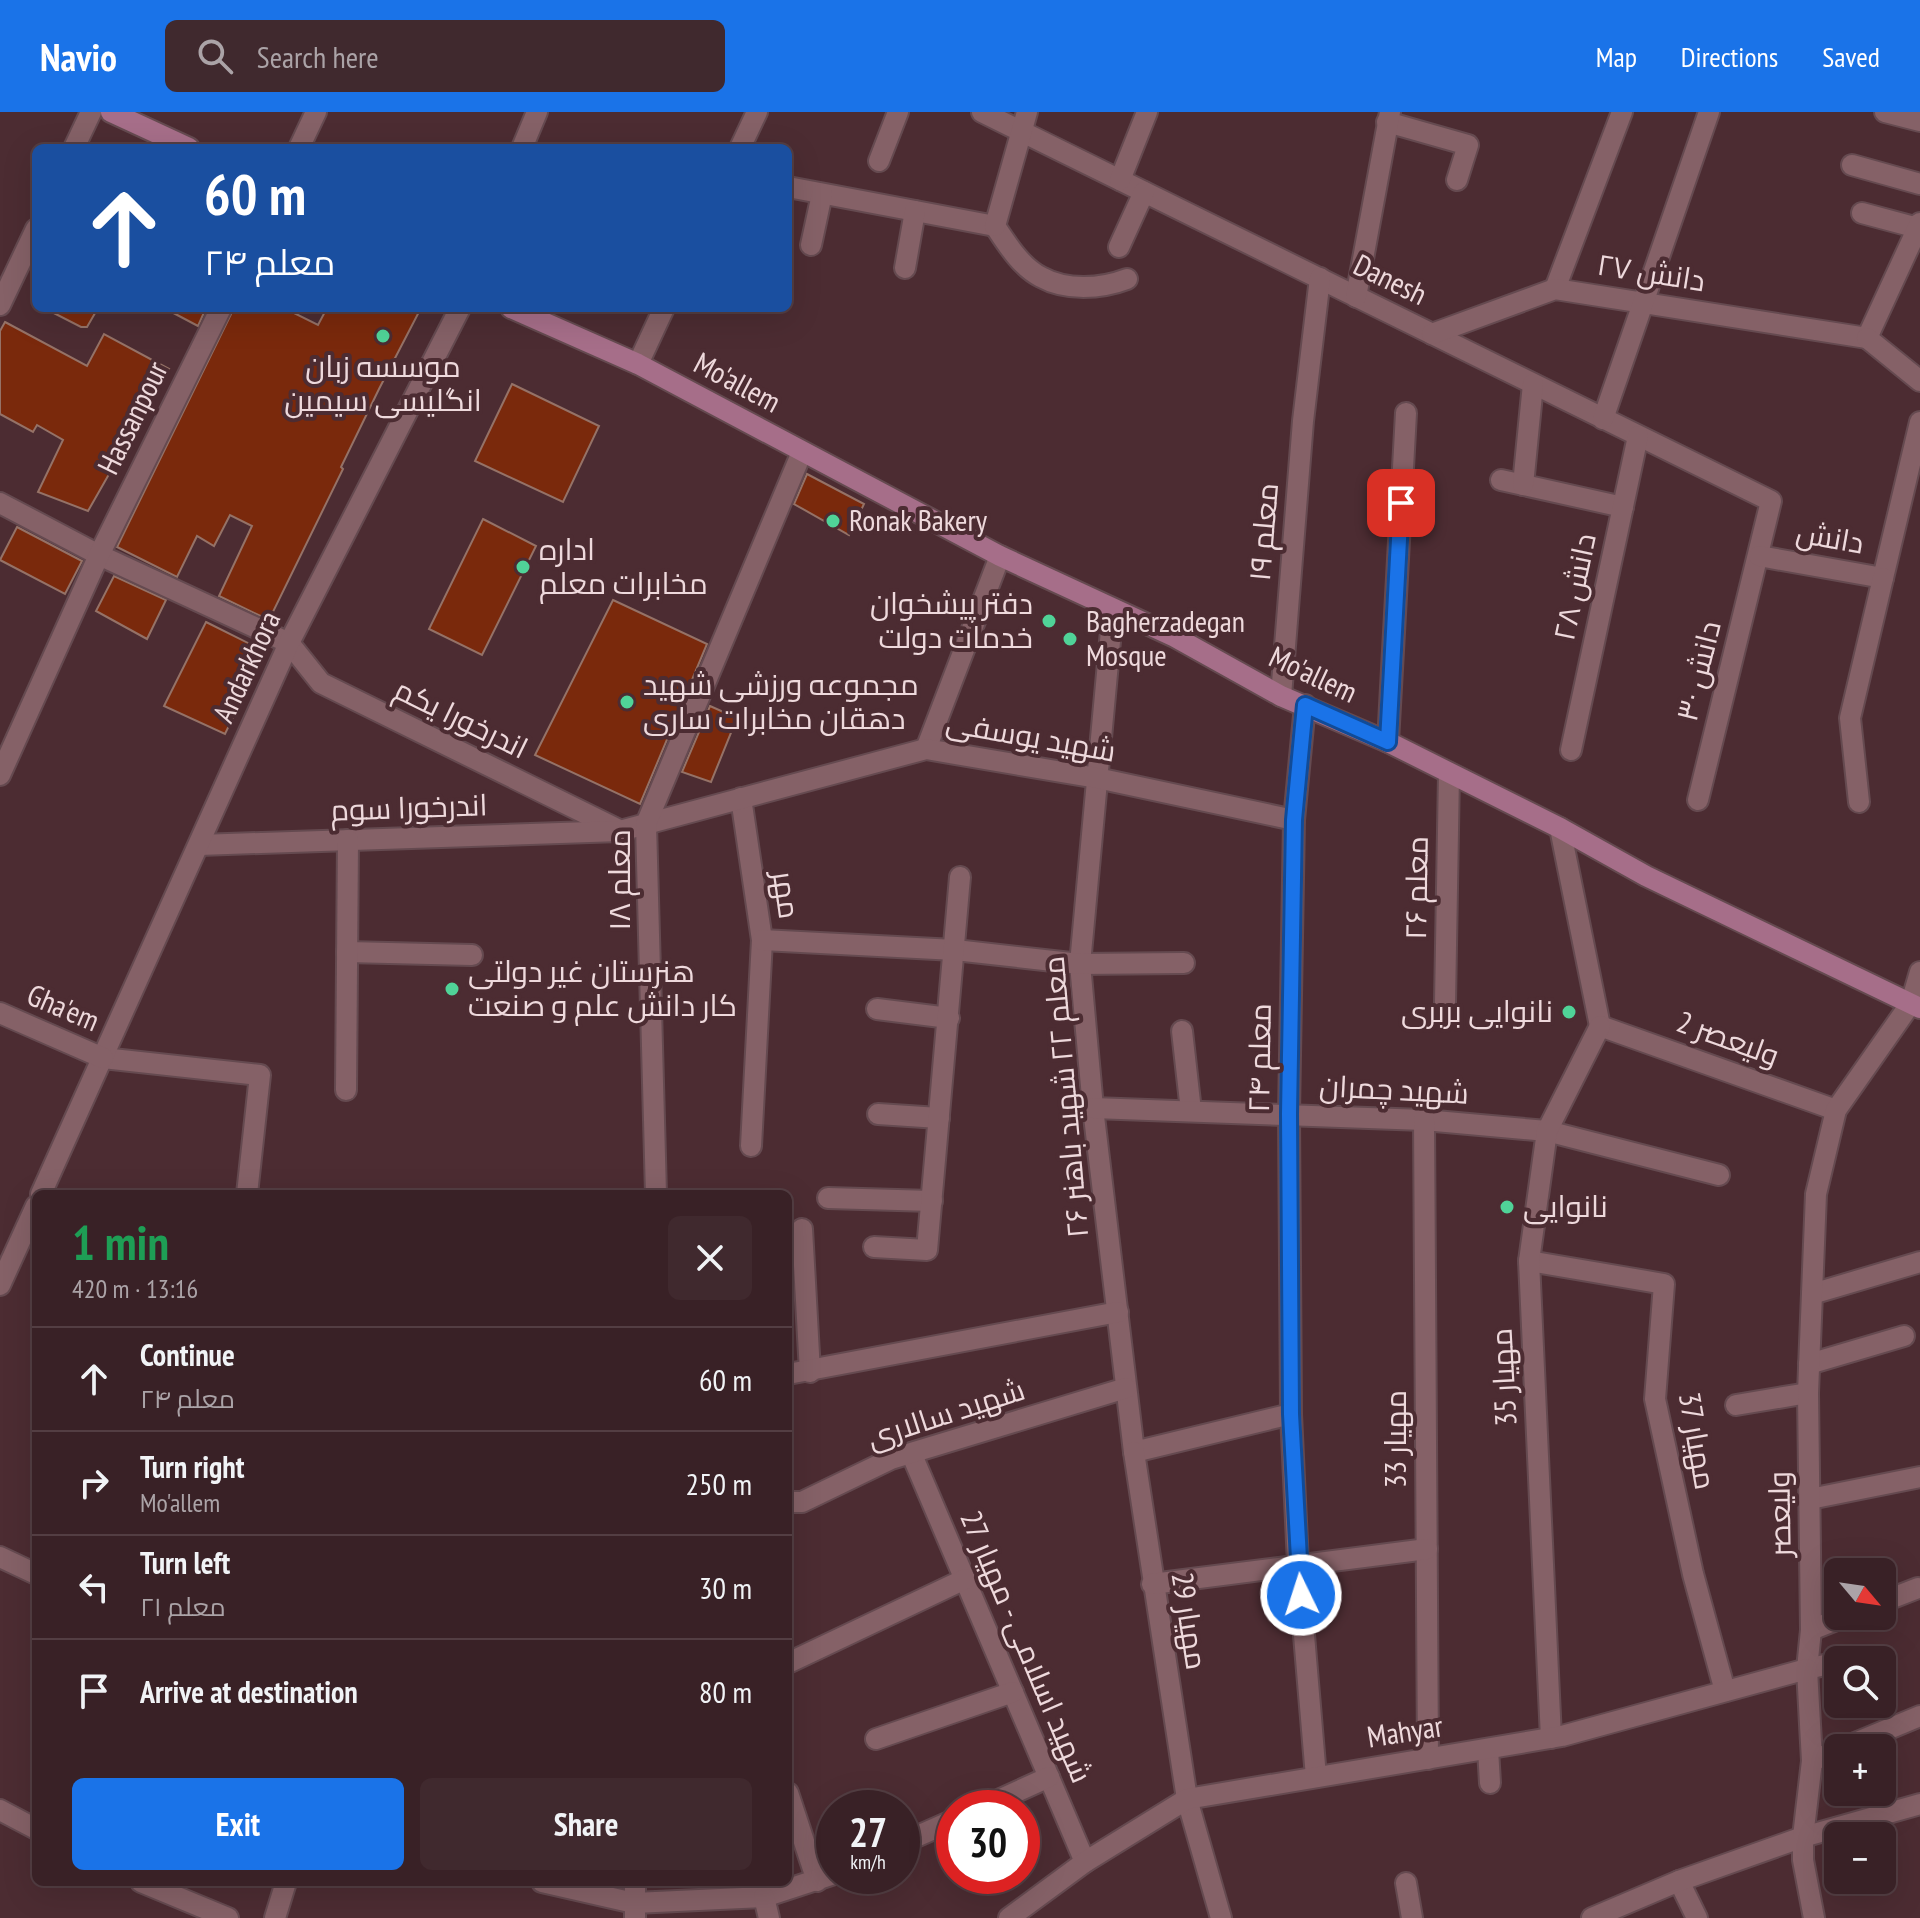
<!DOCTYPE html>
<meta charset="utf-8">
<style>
:root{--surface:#392126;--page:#40292e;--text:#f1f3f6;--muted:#aba3a7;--line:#533e43;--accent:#1a73e8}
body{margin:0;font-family:"PT Sans Narrow",Cairo,sans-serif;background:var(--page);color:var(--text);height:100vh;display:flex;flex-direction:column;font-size:30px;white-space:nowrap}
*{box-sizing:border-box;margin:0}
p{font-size:26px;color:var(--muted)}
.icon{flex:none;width:44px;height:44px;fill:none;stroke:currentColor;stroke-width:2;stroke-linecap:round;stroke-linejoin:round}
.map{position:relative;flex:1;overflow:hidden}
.side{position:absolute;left:32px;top:1078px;width:760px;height:696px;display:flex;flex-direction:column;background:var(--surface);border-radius:12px;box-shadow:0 8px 32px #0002,0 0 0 2px var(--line)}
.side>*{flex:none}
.banner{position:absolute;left:32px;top:32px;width:760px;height:168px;border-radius:12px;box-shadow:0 8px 32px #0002,0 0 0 2px var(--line);background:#1a4fa0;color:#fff;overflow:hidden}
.needle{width:52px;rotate:119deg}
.tools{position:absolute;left:1824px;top:1446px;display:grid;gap:16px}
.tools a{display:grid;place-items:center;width:72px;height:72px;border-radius:12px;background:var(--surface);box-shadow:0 8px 32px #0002,0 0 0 2px var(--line);font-size:40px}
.speed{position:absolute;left:816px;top:1678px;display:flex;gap:16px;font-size:40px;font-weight:700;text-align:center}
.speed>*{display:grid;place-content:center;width:104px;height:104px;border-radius:50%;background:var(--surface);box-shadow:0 8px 32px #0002,0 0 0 2px var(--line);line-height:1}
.speed small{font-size:20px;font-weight:400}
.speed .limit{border:12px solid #d22;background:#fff;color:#111}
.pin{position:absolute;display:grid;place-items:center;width:68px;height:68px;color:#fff;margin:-34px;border-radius:16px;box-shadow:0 4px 12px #0006}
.me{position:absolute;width:88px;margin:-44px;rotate:356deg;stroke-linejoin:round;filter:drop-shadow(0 0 6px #0008)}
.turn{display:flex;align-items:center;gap:28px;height:168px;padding:0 40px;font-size:36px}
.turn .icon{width:104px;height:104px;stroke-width:2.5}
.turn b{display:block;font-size:56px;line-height:68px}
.round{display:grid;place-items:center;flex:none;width:84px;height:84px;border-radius:12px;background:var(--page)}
.headline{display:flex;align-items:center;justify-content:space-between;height:136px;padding:0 40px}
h1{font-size:48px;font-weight:700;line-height:60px;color:#1e9e55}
.primary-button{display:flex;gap:16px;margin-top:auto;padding:16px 40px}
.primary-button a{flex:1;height:92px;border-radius:12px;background:var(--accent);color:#fff;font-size:32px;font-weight:700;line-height:92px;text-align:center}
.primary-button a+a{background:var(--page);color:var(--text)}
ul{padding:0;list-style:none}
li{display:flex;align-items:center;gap:24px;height:104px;padding:0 40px;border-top:2px solid var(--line)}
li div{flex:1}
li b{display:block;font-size:30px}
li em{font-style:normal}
header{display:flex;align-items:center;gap:48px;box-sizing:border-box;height:112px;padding:0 40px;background:var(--accent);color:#fff}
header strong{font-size:38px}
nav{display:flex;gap:44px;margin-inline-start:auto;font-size:28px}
.search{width:560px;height:72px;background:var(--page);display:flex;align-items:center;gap:20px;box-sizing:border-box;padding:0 28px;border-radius:12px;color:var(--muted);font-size:30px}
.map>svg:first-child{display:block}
</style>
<header>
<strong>Navio</strong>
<div class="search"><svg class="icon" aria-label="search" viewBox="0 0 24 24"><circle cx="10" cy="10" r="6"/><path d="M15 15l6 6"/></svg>Search here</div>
<nav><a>Map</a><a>Directions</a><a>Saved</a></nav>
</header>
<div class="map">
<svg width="1920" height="1806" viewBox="0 0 1920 1806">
<rect width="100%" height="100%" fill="#4c2c32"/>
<g fill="#7a290c" stroke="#957267" stroke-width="2">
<polygon points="44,196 98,196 87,215 81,215"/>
<polygon points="164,196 206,196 198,214"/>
<polygon points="234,196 284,196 318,213 327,196 421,196 379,277 341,355 343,357 269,508 219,484 252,414 230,403 214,434 197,424 177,465 117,435"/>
<polygon points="5,210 87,254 104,222 169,257 88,399 38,380 63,328 37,313 33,320 0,302 0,219"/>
<polygon points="512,272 599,314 563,390 475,349"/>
<polygon points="807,362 864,392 849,423 794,392"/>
<polygon points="483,407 536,434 482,543 429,517"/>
<polygon points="17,415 82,449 65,482 0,448"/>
<polygon points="114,464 166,488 147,527 96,499"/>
<polygon points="613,488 707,532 640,692 535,643"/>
<polygon points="206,510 262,538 262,544 225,622 164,594"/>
<polygon points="710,594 737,606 711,670 682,660"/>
</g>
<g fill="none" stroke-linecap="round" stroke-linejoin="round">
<defs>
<g id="minor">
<polyline points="982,0 1771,389 1698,688"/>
<polyline points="1885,0 1920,9"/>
<polyline points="1387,10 1468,33 1457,68"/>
<polyline points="74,36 91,0"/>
<polyline points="299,36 316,0"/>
<polyline points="522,36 537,0"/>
<polyline points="740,36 757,0"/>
<polyline points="879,49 898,0"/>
<polyline points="1852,53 1920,72"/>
<polyline points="1120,68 1147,0"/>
<polyline points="788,75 995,114"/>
<polyline points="1862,101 1918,116"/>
<path d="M995,114C1007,132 1021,155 1041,165C1066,179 1101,177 1127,167"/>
<polyline points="995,114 1027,0"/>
<polyline points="811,133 822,82"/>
<polyline points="1119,135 1144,80"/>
<polyline points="905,156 915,99"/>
<polyline points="1555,177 1622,0"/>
<polyline points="1356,185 1390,0"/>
<polyline points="0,193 36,117"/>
<polyline points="1432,222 1555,177 1867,226"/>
<polyline points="1867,226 1920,111"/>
<polyline points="1867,226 1920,269"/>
<polyline points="638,252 664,196"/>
<polyline points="1603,307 1709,0"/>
<polyline points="1501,368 1623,395"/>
<polyline points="1523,373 1533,272"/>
<polyline points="0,391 99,443 289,531 321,571 617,717"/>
<polyline points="1759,444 1883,466 1920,310"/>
<polyline points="1113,497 1080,852 1093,996 1134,1340 1291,1302"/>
<polyline points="1281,584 1303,309 1320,166"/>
<polyline points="1305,593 1294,708 1289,1002 1291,1302 1298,1452 1316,1665"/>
<polyline points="1388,630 1406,301"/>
<polyline points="926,637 1000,444"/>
<polyline points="1571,638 1638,324"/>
<polyline points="0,663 99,443 221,196"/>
<polyline points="741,686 762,828 751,1034"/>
<polyline points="1859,690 1850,606 1883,466"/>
<polyline points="1560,716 1600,914"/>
<polyline points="199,733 620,719 926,637 1097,666 1294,708"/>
<polyline points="762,828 955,838 1080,852 1184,851"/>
<polyline points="347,840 472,843"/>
<polyline points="1445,891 1449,661"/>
<polyline points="877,897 949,906"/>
<polyline points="1600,914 1836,998"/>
<polyline points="1182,919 1191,999"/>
<polyline points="103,946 260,963 247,1082"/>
<polyline points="346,978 348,728"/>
<polyline points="1093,996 1424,1008 1547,1019 1719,1063"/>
<polyline points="878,1002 939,1006"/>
<polyline points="1424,1008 1428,1647"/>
<polyline points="41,1082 289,531 460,196"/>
<polyline points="656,1082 646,712 802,340"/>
<polyline points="828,1086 932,1089"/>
<polyline points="802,1117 810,1260"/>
<polyline points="874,1135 927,1138 960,765"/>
<polyline points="1529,1149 1664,1172 1655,1287 1693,1462 1725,1579"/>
<polyline points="0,1173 36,1094"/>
<polyline points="1812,1182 1920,1150"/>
<polyline points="1809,1252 1904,1224"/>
<polyline points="788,1262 1118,1200"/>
<polyline points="1736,1293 1808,1281"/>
<polyline points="1134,1340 1187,1687 1221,1806"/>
<polyline points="912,1343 1085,1750"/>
<polyline points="1810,1387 1920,1365"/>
<polyline points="788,1390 802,1390 891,1347 1126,1276"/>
<polyline points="0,1445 36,1462"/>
<polyline points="1152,1472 1427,1437"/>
<polyline points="1882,1490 1918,1476"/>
<polyline points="1811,1518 1846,1504"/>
<polyline points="1838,1550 1807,1557 1811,1518 1808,1281 1816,1082 1836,998 1911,891 1920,860"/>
<polyline points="788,1551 965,1467"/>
<polyline points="1551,1626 1529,1149 1547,1019 1600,914"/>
<polyline points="876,1627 1013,1580"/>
<polyline points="1843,1636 1920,1604"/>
<polyline points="1488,1637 1490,1671"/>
<polyline points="1812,1649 1838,1638"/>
<polyline points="788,1681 817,1769"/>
<polyline points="981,1696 1049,1665"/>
<polyline points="0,1698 36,1717"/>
<polyline points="902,1731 954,1708"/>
<polyline points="1679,1769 1697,1806"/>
<polyline points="141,1770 228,1806"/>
<polyline points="542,1770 634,1791 764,1785 834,1762"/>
<polyline points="1406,1771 1412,1806"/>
<polyline points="764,1785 769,1806"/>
<polyline points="275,1806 286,1770"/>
<polyline points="635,1806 635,1770"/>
<polyline points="1592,1806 1679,1769 1803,1725 1920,1692"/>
</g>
<g id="tertiary">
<polyline points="0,901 103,946"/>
<polyline points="1009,1806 1085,1750 1187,1687 1562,1624 1807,1557 1812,1649 1803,1725 1803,1748 1814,1806"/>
</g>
<g id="secondary">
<polyline points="111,0 189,36"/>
<polyline points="511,196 638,252 1000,444 1175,525 1281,584 1388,630 1560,716 1646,764 1920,896"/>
</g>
</defs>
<use href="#minor" stroke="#654a50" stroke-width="24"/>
<use href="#tertiary" stroke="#654a50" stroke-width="24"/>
<use href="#secondary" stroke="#654a50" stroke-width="24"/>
<use href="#minor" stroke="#856167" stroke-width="20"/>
<use href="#tertiary" stroke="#856167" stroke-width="20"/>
<use href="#secondary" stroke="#a66e89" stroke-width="20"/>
</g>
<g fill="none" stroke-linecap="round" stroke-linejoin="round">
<defs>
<polyline id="route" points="1301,1483 1291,1302 1289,1002 1294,708 1305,593 1388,630 1401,391"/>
</defs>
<use href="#route" stroke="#114b97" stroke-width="20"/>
<use href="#route" stroke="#1a73e8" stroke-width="14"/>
</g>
<g fill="#50d398" stroke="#4c2c32" stroke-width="3">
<circle cx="383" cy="224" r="8"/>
<circle cx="833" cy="409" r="8"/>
<circle cx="523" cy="455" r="8"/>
<circle cx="1049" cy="509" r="8"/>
<circle cx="1070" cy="527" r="8"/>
<circle cx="627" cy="590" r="8"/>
<circle cx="452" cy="877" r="8"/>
<circle cx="1569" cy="900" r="8"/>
<circle cx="1507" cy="1095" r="8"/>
</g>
<g text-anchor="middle" stroke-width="8" stroke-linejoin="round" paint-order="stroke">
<g font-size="30" fill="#eed9dc" stroke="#4c2c32">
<text transform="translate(1651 161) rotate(9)" y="10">دانش ۲۷</text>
<text transform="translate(1390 168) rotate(26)" y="10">Danesh</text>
<text transform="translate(737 271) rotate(28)" y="10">Mo'allem</text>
<text transform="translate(133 306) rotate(-64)" y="10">Hassanpour</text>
<text transform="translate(1264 420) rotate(-85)" y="10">معلم ۱۹</text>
<text transform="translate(1830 426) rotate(10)" y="10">دانش</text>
<text transform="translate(1575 475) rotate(-78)" y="10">دانش ۲۸</text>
<text transform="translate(247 555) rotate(-65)" y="10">Andarkhora</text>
<text transform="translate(1699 559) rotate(-76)" y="10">دانش ۳۰</text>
<text transform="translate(1313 563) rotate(25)" y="10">Mo'allem</text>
<text transform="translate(461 607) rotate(26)" y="10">اندرخورا یکم</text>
<text transform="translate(1031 625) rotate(10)" y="10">شهید یوسفی</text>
<text transform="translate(409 696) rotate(-2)" y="10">اندرخورا سوم</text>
<text transform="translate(620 768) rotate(-90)" y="10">معلم ۱۸</text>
<text transform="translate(1417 776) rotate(-89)" y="10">معلم ۲۶</text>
<text transform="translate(786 783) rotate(82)" y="10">مهر</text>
<text transform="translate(63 896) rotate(23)" y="10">Gha'em</text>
<text transform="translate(1728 927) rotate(20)" y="10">ولیعصر 2</text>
<text transform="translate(1260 946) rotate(-89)" y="10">معلم ۲۴</text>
<text transform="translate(1394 978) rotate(3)" y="10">شهید چمران</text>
<text transform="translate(1066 985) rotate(-95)" y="10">معلم ۲۲ شهید باهنر ۲۶</text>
<text transform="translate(1504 1265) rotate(-93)" y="10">مهیار 35</text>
<text transform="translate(946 1302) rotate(-18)" y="10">شهید سالاری</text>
<text transform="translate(1396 1327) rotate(-90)" y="10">مهیار 33</text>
<text transform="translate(1697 1329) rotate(80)" y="10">مهیار 37</text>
<text transform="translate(1780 1402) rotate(-91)" y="10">ولیعصر</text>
<text transform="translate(1189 1509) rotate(81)" y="10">مهیار 29</text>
<text transform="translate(1026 1535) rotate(67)" y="10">شهید اسلامی - مهیار 27</text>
<text transform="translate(1405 1620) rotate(-9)" y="10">Mahyar</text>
</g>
<g font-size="30" fill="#eed9dc" stroke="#4c2c32" text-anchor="start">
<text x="383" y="265" text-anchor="middle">موسسه زبان<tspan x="383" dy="34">انگلیسی سیمین</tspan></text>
<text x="849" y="419">Ronak Bakery</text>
<text x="539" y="448">اداره<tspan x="539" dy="34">مخابرات معلم</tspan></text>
<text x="1033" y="502" text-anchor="end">دفتر پیشخوان<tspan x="1033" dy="34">خدمات دولت</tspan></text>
<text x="1086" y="520">Bagherzadegan<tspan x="1086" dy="34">Mosque</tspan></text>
<text x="643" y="583">مجموعه ورزشی شهید<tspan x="643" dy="34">دهقان مخابرات ساری</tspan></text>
<text x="468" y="870">هنرستان غیر دولتی<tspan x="468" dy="34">کار دانش علم و صنعت</tspan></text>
<text x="1553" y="910" text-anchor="end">نانوایی بربری</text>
<text x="1523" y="1105">نانوایی</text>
</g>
</g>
</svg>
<div class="tools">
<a><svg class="needle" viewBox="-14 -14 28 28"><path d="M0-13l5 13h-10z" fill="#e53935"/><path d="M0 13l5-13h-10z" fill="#aba3a7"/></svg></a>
<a><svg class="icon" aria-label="search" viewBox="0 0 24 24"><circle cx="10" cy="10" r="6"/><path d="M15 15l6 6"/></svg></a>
<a>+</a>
<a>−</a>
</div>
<div class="speed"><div>27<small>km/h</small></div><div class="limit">30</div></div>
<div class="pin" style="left:1401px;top:391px;background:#d93025"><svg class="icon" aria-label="arrive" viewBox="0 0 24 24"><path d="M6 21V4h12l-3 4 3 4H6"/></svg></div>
<svg class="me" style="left:1301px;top:1483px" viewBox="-20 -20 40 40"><circle r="17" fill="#1a73e8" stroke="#fff" stroke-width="3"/><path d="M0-11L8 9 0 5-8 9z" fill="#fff"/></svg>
<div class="banner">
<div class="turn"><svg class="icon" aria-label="ahead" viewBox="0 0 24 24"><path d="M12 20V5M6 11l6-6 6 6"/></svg><div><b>60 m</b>معلم ۲۴</div></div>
</div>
<section class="side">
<div class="headline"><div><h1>1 min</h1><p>420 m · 13:16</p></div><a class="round"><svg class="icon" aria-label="close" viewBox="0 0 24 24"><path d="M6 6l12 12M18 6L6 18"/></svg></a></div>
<ul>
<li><svg class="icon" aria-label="ahead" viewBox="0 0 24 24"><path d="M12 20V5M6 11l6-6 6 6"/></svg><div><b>Continue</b><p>معلم ۲۴</p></div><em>60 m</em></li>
<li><svg class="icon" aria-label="right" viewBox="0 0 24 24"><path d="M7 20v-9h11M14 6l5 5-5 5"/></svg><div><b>Turn right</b><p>Mo'allem</p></div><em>250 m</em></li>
<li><svg class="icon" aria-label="left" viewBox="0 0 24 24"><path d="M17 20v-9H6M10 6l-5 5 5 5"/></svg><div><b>Turn left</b><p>معلم ۲۱</p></div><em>30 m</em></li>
<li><svg class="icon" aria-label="arrive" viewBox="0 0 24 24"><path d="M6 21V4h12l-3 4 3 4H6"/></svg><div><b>Arrive at destination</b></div><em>80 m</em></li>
</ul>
<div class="primary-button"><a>Exit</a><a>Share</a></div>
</section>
</div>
